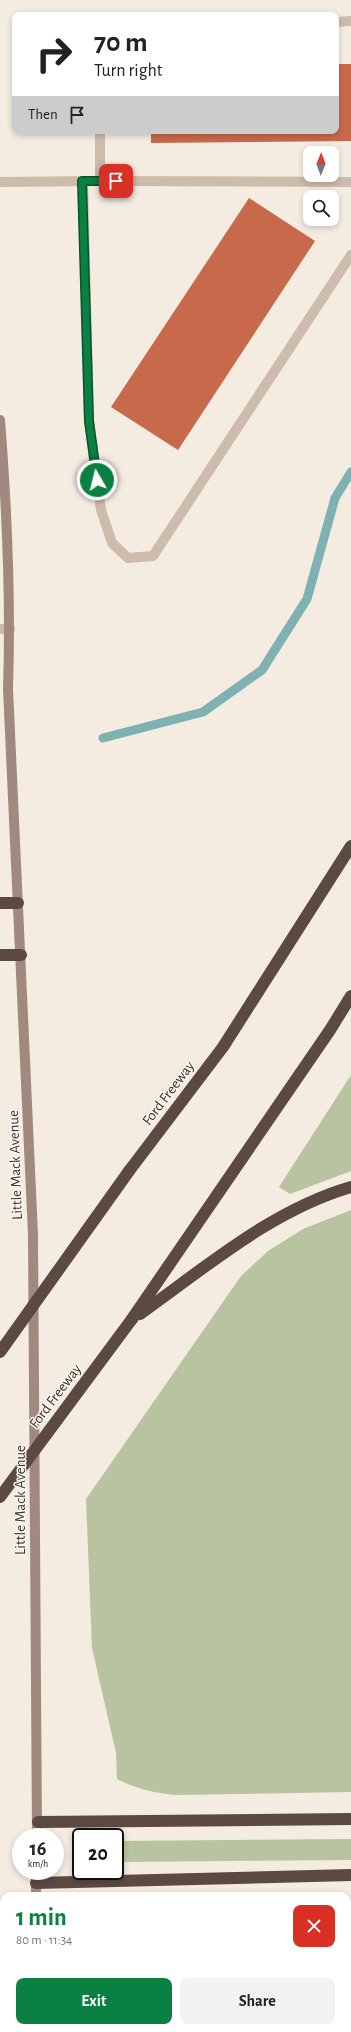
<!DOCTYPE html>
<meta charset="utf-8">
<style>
:root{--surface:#fff;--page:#f2f2f2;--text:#222;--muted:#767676;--accent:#0b8043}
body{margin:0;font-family:"Alegreya Sans",sans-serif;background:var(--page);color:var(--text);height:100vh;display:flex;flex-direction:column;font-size:15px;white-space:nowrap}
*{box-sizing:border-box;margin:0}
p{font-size:13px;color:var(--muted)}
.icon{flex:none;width:22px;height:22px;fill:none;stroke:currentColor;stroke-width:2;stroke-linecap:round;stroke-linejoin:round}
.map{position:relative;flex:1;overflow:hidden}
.drawer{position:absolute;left:0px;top:1892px;width:351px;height:140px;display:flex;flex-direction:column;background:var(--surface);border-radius:12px 12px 0 0;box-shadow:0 2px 6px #0003}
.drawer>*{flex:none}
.banner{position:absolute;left:12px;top:12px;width:327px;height:122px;border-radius:8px;box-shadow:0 2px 6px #0003;background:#fff;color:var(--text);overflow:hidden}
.needle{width:26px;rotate:1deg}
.tools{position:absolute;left:303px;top:146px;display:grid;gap:8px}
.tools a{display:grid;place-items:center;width:36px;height:36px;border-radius:8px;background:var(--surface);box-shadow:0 2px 6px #0003;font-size:20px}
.speed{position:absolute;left:12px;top:1828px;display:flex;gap:8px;font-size:20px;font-weight:700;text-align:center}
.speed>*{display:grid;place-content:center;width:52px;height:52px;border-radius:50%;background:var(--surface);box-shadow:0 2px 6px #0003;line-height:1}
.speed small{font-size:10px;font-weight:400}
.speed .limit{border:2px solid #111;border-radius:6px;background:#fff;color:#111}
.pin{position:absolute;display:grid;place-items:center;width:34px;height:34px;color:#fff;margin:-17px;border-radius:8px;box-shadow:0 2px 6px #0006}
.me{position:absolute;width:44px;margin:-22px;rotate:352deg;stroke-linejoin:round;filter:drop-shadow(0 0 3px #0008)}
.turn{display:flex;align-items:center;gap:14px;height:84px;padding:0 16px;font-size:18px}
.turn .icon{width:52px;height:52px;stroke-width:2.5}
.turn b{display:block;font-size:28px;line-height:34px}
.then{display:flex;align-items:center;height:38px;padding:0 16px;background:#0003;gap:8px;font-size:15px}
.round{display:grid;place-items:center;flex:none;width:42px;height:42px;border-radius:8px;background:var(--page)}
.overview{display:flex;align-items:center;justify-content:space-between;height:68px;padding:0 16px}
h1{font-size:24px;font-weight:700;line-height:30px;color:var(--accent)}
.action{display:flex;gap:8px;margin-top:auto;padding:8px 16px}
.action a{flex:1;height:46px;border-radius:8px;background:var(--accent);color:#fff;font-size:16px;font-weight:700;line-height:46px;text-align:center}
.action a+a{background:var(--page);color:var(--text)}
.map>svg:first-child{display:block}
</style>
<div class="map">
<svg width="351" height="2032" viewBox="0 0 351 2032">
<rect width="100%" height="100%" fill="#f4ebe1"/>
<g fill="#b8c4a0">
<polygon points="351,1075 351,1171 290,1194 279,1187"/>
<path d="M351,1210V1792L176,1795C154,1793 137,1789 117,1779L116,1753L92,1648L86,1499L241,1276L268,1251L303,1229Z"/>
<polygon points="351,1839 351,1860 115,1862 115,1842 118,1841"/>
</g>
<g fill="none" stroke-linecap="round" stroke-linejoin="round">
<polyline stroke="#7fb0b2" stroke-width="9" points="103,738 203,712 262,670 307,599 335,498 351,472"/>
</g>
<g fill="#c8694b">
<polygon points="336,64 351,64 351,141 151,143 151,131 336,131"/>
<polygon points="249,198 315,241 178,450 111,407"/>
</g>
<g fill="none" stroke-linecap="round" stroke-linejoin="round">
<g stroke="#cdbbac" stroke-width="10">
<polyline points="336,22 351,21"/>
<polyline points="83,181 89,421 101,510 112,543 128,558 153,556 351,255"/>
<polyline points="100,181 100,131"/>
<polyline points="0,182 100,181 351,182"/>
<polyline points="347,1988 351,1988"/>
<polyline points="147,2028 147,2032"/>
</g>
<polyline stroke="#cdbbac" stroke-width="10" points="0,629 10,629"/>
<g stroke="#a18a7d" stroke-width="10">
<path d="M0,420C7,509 11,599 8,689L33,1235L37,1837"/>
<polyline points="36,1896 36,1871"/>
<polyline points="29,2032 29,2028"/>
</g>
<g stroke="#5c4a42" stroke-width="12">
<polyline points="0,903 18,903"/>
<polyline points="0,955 21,955"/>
<polyline points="129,1171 223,1047 351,846"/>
<path d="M140,1314C206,1267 272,1210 351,1187"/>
<polyline points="132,1319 330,1030 351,996"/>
<polyline points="38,1822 351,1819"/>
<polyline points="36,1883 351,1875"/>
</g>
<g stroke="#5c4a42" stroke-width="12">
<polyline points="0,1352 129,1171"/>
<polyline points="0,1497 132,1319"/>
</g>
</g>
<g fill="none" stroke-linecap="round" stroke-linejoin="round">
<defs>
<polyline id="route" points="97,480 89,421 82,181 116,181"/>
</defs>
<use href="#route" stroke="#07532c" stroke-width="10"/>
<use href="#route" stroke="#0b8043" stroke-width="7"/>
</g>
<g text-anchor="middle" stroke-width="3" stroke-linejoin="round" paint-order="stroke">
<g font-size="15" fill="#3b302b" stroke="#fbf5ee">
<text transform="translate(168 1093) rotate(-53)" y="5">Ford Freeway</text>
<text transform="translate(15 1165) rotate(-92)" y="5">Little Mack Avenue</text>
<text transform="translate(55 1396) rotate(-53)" y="5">Ford Freeway</text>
<text transform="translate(20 1500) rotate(-90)" y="5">Little Mack Avenue</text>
</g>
</g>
</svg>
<div class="tools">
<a><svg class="needle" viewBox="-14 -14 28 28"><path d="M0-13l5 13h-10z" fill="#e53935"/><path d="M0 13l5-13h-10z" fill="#767676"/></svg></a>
<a><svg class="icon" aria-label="search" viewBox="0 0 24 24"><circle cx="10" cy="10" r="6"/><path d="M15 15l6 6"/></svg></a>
</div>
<div class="speed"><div>16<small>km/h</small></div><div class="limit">20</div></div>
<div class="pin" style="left:116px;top:181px;background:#d93025"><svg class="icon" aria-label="arrive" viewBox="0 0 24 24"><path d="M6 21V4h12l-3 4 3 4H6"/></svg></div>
<svg class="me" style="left:97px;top:480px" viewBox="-20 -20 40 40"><circle r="17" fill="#0b8043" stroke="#fff" stroke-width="3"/><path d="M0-11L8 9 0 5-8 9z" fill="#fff"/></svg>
<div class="banner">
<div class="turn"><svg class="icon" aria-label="right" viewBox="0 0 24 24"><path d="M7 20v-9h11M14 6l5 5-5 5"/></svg><div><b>70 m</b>Turn right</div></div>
<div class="then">Then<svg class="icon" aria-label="arrive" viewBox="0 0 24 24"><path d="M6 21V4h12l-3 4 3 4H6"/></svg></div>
</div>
<section class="drawer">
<div class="overview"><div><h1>1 min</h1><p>80 m · 11:34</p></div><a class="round" style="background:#d93025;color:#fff"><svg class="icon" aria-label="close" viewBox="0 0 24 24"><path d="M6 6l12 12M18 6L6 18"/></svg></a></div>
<div class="action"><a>Exit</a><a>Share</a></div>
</section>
</div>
